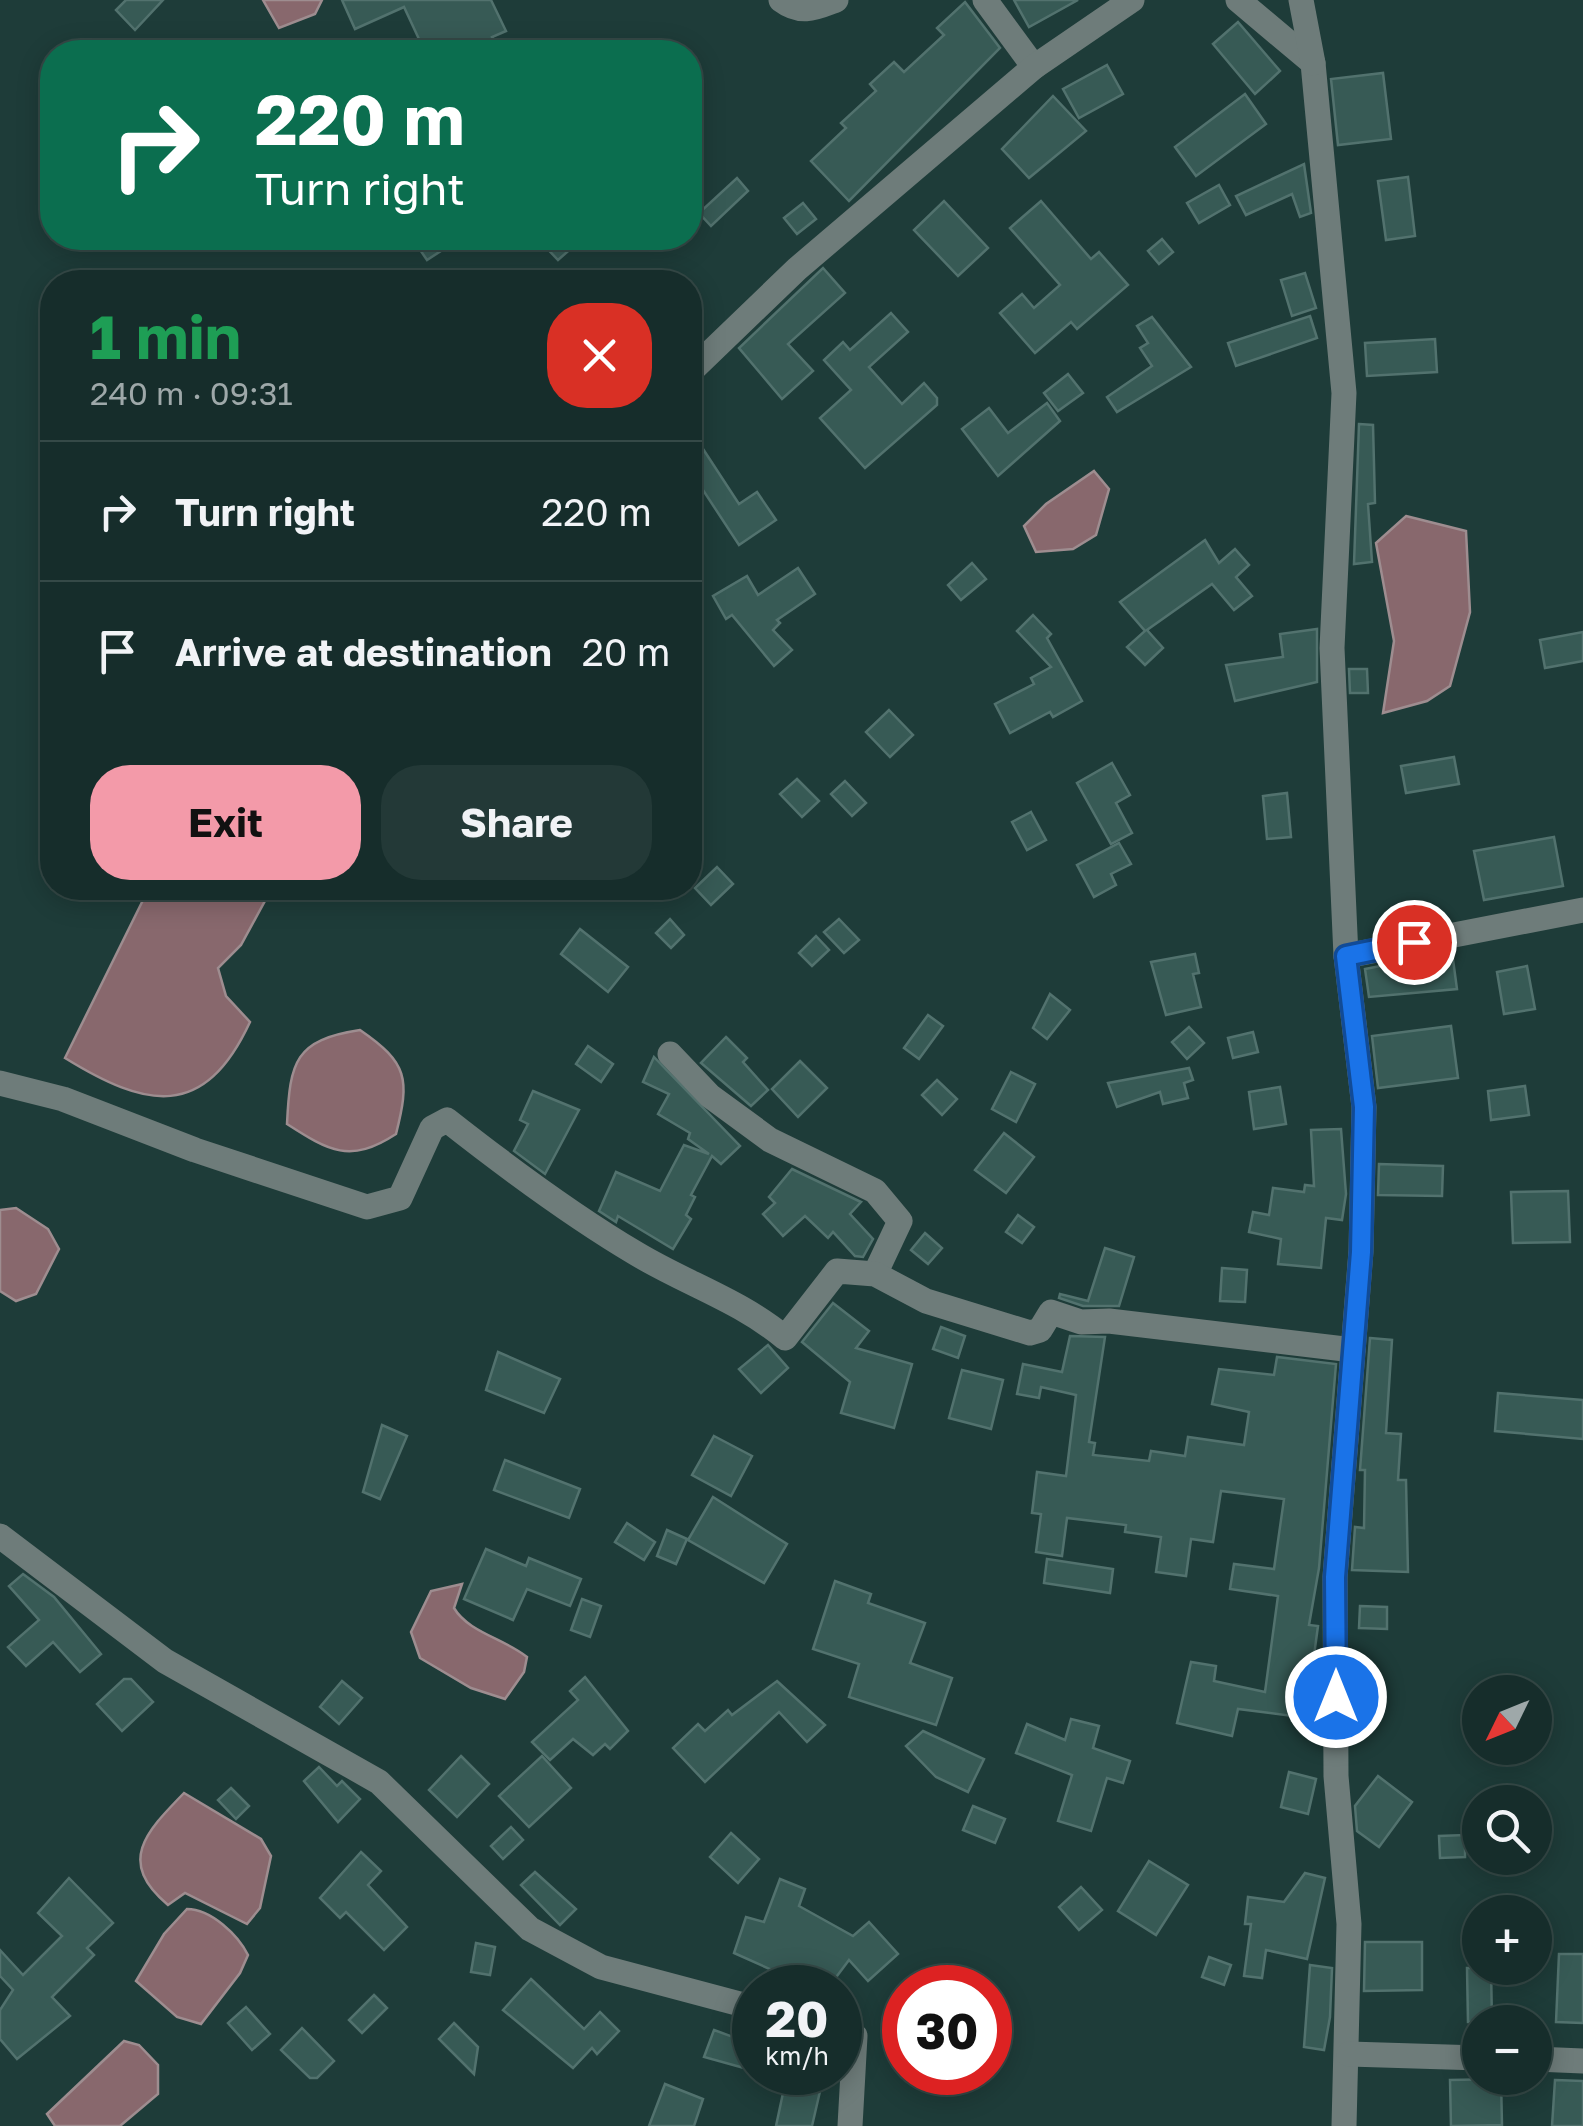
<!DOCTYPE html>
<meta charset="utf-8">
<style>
:root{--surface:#162d2b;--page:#233937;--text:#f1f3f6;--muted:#9ea8a9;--line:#354947;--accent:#f39aa9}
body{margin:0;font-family:"Golos Text",sans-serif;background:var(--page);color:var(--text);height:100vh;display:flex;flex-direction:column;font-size:38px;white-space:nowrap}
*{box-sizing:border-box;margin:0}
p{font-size:32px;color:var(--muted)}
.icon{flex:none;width:55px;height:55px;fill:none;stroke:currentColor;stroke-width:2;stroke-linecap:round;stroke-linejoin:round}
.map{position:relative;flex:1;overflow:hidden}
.panel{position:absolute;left:40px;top:270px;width:662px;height:630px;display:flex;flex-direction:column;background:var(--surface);border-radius:40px;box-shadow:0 5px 25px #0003,0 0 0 2px var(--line)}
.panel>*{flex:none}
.hud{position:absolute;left:40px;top:40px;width:662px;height:210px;border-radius:40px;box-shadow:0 5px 25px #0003,0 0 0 2px var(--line);background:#0b6e4f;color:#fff;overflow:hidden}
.needle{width:65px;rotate:227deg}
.tools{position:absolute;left:1462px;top:1675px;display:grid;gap:20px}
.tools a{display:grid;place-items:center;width:90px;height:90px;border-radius:50%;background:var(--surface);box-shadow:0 5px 25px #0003,0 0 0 2px var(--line);font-size:50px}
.speed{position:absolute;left:732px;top:1965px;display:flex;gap:20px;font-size:50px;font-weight:700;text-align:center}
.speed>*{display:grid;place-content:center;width:130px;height:130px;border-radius:50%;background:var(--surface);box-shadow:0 5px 25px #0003,0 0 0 2px var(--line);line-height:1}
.speed small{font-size:25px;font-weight:400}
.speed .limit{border:15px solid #d22;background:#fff;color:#111}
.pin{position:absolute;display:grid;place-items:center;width:85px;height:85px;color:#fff;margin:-42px;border:5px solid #fff;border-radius:50%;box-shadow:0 2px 10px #0007}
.me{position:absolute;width:110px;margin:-55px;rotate:0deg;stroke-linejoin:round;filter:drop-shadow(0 0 8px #0008)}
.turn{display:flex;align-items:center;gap:35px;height:210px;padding:0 50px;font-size:45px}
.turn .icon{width:130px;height:130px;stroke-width:2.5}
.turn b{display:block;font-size:70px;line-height:85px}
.round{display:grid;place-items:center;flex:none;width:105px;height:105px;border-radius:40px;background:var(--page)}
.summary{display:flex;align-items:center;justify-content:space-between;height:170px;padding:0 50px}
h1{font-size:60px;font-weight:700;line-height:75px;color:#1e9e55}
.cta{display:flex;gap:20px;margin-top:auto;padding:20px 50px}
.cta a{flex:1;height:115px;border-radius:40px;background:var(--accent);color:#111;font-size:40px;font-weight:700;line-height:115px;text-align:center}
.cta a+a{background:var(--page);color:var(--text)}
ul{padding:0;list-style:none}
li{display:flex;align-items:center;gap:30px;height:140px;padding:0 50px;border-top:2px solid var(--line)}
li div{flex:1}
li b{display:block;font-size:38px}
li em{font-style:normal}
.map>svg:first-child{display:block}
</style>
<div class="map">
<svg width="1583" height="2126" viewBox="0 0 1583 2126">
<rect width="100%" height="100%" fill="#1e3c39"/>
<g fill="#88686d" stroke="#9e8d90" stroke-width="2.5">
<polygon points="263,0 322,0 315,14 279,28"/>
<polygon points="1094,471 1109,489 1096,535 1073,549 1036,552 1024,526 1046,504"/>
<polygon points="1406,516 1466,531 1470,612 1450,686 1427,701 1383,713 1394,641 1376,543"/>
<path d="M149,888H272L241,945L218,968L226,996L250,1022C204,1121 146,1108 65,1058Z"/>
<path d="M360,1030C408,1063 410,1079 396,1134C350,1164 329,1151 287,1124C290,1061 295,1040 360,1030Z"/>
<polygon points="16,1208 48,1229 59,1249 36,1294 16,1301 0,1291 0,1210"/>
<path d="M462,1584L454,1608C468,1632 505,1639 527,1657L524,1672L505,1699L471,1688L420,1658L411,1632L431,1591Z"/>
<path d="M184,1793L261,1839L271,1856L260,1908L247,1924L185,1893L168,1905C117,1862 145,1833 184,1793Z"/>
<path d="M187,1909C211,1909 238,1935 248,1955L240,1973L201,2024L177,2017L136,1981L164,1934Z"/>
<polygon points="124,2041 139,2045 158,2065 158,2094 120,2126 55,2126 47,2114"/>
</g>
<g fill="#375a55" stroke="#52726e" stroke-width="2.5">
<polygon points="126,0 163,0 135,30 116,10"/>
<polygon points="342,0 491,0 506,31 492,37 500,52 425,52 404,7 355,29"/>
<polygon points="1014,0 1078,0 1029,27"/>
<polygon points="965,2 1000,48 849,201 811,161 846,128 841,123 876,91 870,84 894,62 904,72 944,35 937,28"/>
<polygon points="1238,22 1280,71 1255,94 1213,44"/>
<polygon points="1107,65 1123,94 1079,118 1063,89"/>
<polygon points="1383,73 1391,139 1338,145 1331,79"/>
<polygon points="1245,94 1266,124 1196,176 1175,147"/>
<polygon points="1053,96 1086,131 1029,178 1002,149"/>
<polygon points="1304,164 1311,213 1300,217 1292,194 1246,215 1236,196"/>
<polygon points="1408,177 1415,236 1386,240 1378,181"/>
<polygon points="737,178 748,191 711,226 699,213"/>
<polygon points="1219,185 1230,205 1199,223 1187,203"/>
<polygon points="944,201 988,248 958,276 914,230"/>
<polygon points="1041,201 1091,259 1099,252 1128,285 1077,329 1071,322 1035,353 1000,313 1022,294 1034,308 1060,285 1010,228"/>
<polygon points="803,203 816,219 797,234 784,218"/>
<polygon points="412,238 461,238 427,260"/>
<polygon points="537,238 583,238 558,260"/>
<polygon points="1162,239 1173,252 1159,264 1148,251"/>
<polygon points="823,268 845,293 788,344 813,371 782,399 739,348"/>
<polygon points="1305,273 1316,308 1292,316 1281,280"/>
<polygon points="891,313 908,332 869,367 902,404 924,383 937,398 937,405 865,468 820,418 851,390 824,360 843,342 850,350"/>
<polygon points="1310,316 1317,338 1236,366 1228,343"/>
<polygon points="1152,317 1191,367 1117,412 1107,397 1152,366 1140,348 1148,343 1137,326"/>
<polygon points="1435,339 1437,372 1367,376 1365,343"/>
<polygon points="1068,374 1083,393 1058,411 1044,393"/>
<polygon points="1047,403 1060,421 998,476 962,429 989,408 1008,433"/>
<polygon points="1359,424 1373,425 1375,503 1368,504 1372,562 1354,564"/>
<polygon points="690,429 739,504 757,492 776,520 739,545 703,490 690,499"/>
<polygon points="1205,540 1219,563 1235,549 1249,565 1236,577 1252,596 1234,610 1212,584 1147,630 1163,648 1145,665 1127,647 1145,631 1120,602"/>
<polygon points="972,563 986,579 961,600 948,585"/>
<polygon points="798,568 815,594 777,620 780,623 773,630 792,650 774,666 732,615 726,619 713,596 747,576 758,595"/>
<polygon points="1033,615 1051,634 1047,638 1082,701 1053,717 1050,712 1010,733 995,704 1034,684 1031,678 1051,667 1017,631"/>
<polygon points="1317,629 1317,682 1235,701 1226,665 1283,657 1280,634"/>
<polygon points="1583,632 1583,661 1545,668 1540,640"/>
<polygon points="1349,669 1367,669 1368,693 1350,693"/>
<polygon points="889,710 913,735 890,757 866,732"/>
<polygon points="1454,757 1459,784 1406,793 1401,766"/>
<polygon points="1112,763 1130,795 1116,803 1132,833 1111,844 1077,783"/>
<polygon points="797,779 819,801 802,817 780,794"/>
<polygon points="845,781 866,803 852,816 831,794"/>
<polygon points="1287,793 1291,837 1267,839 1263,796"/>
<polygon points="1031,812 1046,840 1027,850 1012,822"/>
<polygon points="1554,837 1563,886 1484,900 1474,851"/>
<polygon points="1119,843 1131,864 1111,874 1116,885 1094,897 1077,865"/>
<polygon points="717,867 733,884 711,905 695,888"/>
<polygon points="670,919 684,935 671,948 656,933"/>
<polygon points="839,919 859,940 844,953 824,932"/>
<polygon points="580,929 628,967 608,992 561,954"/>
<polygon points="816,936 829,950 812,966 799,953"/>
<polygon points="1452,952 1457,989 1369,997 1365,969"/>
<polygon points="1195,954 1199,973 1193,974 1201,1007 1166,1015 1151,962"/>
<polygon points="1527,966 1535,1009 1504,1014 1497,972"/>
<polygon points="1050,994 1070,1010 1047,1039 1033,1028"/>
<polygon points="928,1015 943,1026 919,1059 904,1048"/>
<polygon points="1451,1026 1458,1078 1378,1088 1372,1036"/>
<polygon points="1189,1027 1204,1043 1187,1059 1172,1042"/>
<polygon points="1253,1032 1258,1052 1233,1058 1228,1038"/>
<polygon points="726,1037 747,1058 743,1062 768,1090 751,1106 701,1063"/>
<polygon points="588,1046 613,1064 601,1082 576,1064"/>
<polygon points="654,1057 740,1146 721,1164 712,1156 691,1195 695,1197 686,1215 691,1219 673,1249 618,1216 616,1222 599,1211 616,1172 660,1191 684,1145 709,1154 688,1139 690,1133 658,1114 669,1094 643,1082"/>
<polygon points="800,1061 827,1088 798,1117 772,1089"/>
<polygon points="1189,1068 1193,1080 1184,1083 1188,1098 1163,1104 1160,1092 1117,1107 1108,1083"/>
<polygon points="1011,1072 1035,1084 1016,1122 992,1109"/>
<polygon points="937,1080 957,1099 942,1115 922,1095"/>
<polygon points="1525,1086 1529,1115 1491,1120 1488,1091"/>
<polygon points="1280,1087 1286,1124 1254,1129 1249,1092"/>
<polygon points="533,1091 579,1110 545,1174 514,1151 528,1124 520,1120"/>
<polygon points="1341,1129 1346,1194 1342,1220 1326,1218 1321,1268 1278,1264 1281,1239 1249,1232 1253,1212 1269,1215 1273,1188 1304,1192 1305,1185 1314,1186 1311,1130"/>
<polygon points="1004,1133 1034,1157 1006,1193 975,1170"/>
<polygon points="1379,1164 1443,1166 1442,1196 1378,1195"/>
<polygon points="792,1169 861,1202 850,1214 873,1239 863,1257 855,1256 833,1232 828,1238 805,1216 783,1236 763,1214 775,1203 769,1197"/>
<polygon points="1568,1191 1570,1242 1513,1243 1511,1192"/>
<polygon points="1018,1215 1034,1227 1022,1243 1006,1232"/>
<polygon points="925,1233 942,1248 928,1264 911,1250"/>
<polygon points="1105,1248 1134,1257 1119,1306 1083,1306 1059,1298 1060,1294 1088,1301"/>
<polygon points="1222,1268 1247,1270 1245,1302 1220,1301"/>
<polygon points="833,1303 869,1331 856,1348 912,1364 894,1428 841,1413 850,1382 802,1342"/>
<polygon points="941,1327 965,1336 958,1358 933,1349"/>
<polygon points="1070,1336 1105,1337 1089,1442 1095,1443 1093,1455 1149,1461 1151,1451 1185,1456 1188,1437 1244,1445 1249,1412 1212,1404 1219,1369 1274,1375 1277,1357 1336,1364 1319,1568 1309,1625 1318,1626 1310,1685 1317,1686 1314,1706 1319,1707 1320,1725 1292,1721 1293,1716 1238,1709 1232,1736 1177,1723 1191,1662 1216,1666 1214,1681 1265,1692 1278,1596 1230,1589 1234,1564 1274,1569 1284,1499 1221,1491 1213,1542 1191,1539 1186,1576 1156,1572 1161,1537 1125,1532 1126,1525 1067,1518 1062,1556 1036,1552 1041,1514 1032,1513 1037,1472 1066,1476 1076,1395 1041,1387 1039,1398 1017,1394 1023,1364 1062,1372"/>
<polygon points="1370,1338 1392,1340 1386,1433 1401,1434 1398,1480 1406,1480 1408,1572 1352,1570 1355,1527 1364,1528 1365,1470 1360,1470"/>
<polygon points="768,1345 788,1368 761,1393 739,1369"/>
<polygon points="498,1352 560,1379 544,1413 486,1390"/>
<polygon points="962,1370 1003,1380 991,1429 949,1418"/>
<polygon points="1498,1393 1583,1400 1583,1439 1495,1431"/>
<polygon points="382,1425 407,1436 380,1499 363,1492"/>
<polygon points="714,1436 752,1456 731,1496 692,1475"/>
<polygon points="505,1460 580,1489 569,1518 494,1490"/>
<polygon points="713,1497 787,1544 764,1583 688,1540"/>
<polygon points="627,1523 655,1542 644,1560 615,1542"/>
<polygon points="667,1530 687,1539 676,1564 657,1556"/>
<polygon points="486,1549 526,1566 529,1558 581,1579 570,1606 527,1589 513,1620 464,1599"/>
<polygon points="1047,1559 1113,1569 1110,1593 1044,1583"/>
<polygon points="23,1574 54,1597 101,1654 80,1672 53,1642 26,1666 8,1647 39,1620 9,1586"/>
<polygon points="835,1581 871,1594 868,1603 925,1623 910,1663 952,1678 936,1725 849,1697 859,1664 813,1649"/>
<polygon points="582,1599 601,1606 590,1637 571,1630"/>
<polygon points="1360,1606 1387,1607 1387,1629 1359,1628"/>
<polygon points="585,1677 628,1731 610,1749 605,1744 593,1755 573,1739 550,1760 532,1742 578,1700 570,1691"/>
<polygon points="124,1679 131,1679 153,1702 122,1731 97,1704"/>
<polygon points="342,1681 362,1698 339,1724 320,1707"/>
<polygon points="777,1681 825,1725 807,1742 779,1712 705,1782 673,1748 698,1724 705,1731 728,1710 732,1715"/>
<polygon points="1071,1719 1099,1726 1093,1748 1130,1761 1123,1783 1107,1778 1091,1831 1058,1821 1072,1775 1016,1753 1027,1724 1065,1740"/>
<polygon points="923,1731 984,1759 968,1792 936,1777 906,1746"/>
<polygon points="461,1756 489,1784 457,1817 429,1790"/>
<polygon points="542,1756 571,1788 529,1827 499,1796"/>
<polygon points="319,1767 337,1786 342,1781 360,1799 338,1822 304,1781"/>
<polygon points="1289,1772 1316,1779 1308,1814 1281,1807"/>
<polygon points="1378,1776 1412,1802 1379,1847 1357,1831 1355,1806"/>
<polygon points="231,1788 249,1806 236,1819 218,1800"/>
<polygon points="973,1806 1005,1819 995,1843 963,1830"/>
<polygon points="511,1827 523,1840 503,1859 491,1846"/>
<polygon points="731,1833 759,1859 738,1883 710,1857"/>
<polygon points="1465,1835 1465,1857 1440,1858 1439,1836"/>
<polygon points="361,1852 381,1871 368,1885 407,1927 384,1950 346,1912 340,1918 320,1898"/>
<polygon points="1149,1861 1188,1885 1156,1935 1118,1911"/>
<polygon points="535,1872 576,1909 560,1925 521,1885"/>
<polygon points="1305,1873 1325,1878 1307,1959 1266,1950 1262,1978 1244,1976 1251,1924 1245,1924 1248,1897 1284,1902"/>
<polygon points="69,1878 113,1923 87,1948 94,1955 52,1997 70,2016 17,2059 0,2039 0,2010 13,1990 0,1976 0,1950 23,1975 62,1936 38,1913"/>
<polygon points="780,1879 805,1889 799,1906 853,1936 869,1922 898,1954 868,1981 849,1960 828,1988 812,1988 734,1953 746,1917 764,1922"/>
<polygon points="1081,1887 1102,1910 1079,1930 1059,1907"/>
<polygon points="1365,1942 1422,1942 1422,1990 1364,1991"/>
<polygon points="476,1943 495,1947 490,1975 471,1972"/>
<polygon points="1559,1954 1583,1954 1583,2023 1556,2022"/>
<polygon points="1209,1957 1231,1965 1224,1985 1202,1977"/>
<polygon points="1310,1965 1332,1968 1330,2017 1324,2050 1304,2047"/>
<polygon points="1467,1968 1491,1968 1492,2022 1468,2022"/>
<polygon points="531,1979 584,2029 600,2012 619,2031 597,2054 592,2048 573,2068 503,2010"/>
<polygon points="374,1995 387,2008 362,2033 349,2020"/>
<polygon points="246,2007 270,2034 252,2050 228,2023"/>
<polygon points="454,2023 478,2047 474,2074 439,2039"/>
<polygon points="302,2028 334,2061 317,2078 310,2078 281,2050"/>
<polygon points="714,2030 755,2045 755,2071 704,2057"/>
<polygon points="786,2079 821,2087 812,2126 776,2126"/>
<polygon points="1501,2079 1502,2125 1451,2126 1450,2080"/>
<polygon points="1555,2080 1583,2081 1583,2126 1552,2126"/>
<polygon points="665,2084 703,2099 694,2126 649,2126"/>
</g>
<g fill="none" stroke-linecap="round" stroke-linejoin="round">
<g stroke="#6e7c7a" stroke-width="25">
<path d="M781,0C801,15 815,8 836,0"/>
<polyline points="985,0 1034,67"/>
<polyline points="1238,0 1313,63 1344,393 1332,648 1346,956 1364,1107 1361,1251 1335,1577 1336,1776 1349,1924 1344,2126"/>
<polyline points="1301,0 1313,63"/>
<polyline points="690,372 797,269 1034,67 1132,0"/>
<polyline points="1346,956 1583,910"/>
<polyline points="670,1054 710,1096 770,1140 875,1191 900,1221 875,1274"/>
<path d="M0,1083L63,1099L195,1150L367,1207L400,1198L432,1128L447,1120C508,1168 571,1215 637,1254C687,1284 741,1301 785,1338L837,1271L875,1274L926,1301L1030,1333L1040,1330L1051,1312L1081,1322L1109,1321L1353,1350"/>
<polyline points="0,1536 165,1661 379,1782 530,1929 601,1967 755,2008"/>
<polyline points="840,2028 855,2036 850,2126"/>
<polyline points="1349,2054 1480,2058"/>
<polyline points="1535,2059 1583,2061"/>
</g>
</g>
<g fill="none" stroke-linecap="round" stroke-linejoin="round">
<defs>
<polyline id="route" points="1336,1697 1335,1577 1361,1252 1364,1107 1346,956 1414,942"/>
</defs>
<use href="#route" stroke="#114b97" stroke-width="25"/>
<use href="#route" stroke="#1a73e8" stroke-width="18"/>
</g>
</svg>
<div class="tools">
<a><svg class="needle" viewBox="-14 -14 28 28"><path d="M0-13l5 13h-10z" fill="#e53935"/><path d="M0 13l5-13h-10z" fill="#9ea8a9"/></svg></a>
<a><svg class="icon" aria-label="search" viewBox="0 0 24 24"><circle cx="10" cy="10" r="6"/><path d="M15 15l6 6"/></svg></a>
<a>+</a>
<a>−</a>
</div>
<div class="speed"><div>20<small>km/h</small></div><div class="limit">30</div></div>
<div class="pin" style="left:1414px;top:942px;background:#d93025"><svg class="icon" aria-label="arrive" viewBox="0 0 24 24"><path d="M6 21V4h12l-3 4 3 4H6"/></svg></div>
<svg class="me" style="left:1336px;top:1697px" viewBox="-20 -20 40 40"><circle r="17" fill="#1a73e8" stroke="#fff" stroke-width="3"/><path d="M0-11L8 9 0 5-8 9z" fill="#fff"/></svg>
<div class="hud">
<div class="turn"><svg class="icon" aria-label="right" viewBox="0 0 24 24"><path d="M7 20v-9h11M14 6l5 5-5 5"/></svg><div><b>220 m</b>Turn right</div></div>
</div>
<section class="panel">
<div class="summary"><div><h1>1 min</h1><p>240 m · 09:31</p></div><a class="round" style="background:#d93025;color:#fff"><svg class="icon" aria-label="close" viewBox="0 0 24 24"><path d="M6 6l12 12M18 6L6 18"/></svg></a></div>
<ul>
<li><svg class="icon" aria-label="right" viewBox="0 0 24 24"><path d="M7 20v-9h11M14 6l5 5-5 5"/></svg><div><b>Turn right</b></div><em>220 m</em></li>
<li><svg class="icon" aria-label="arrive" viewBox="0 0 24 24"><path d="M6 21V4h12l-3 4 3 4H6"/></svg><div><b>Arrive at destination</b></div><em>20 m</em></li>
</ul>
<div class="cta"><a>Exit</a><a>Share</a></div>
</section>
</div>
